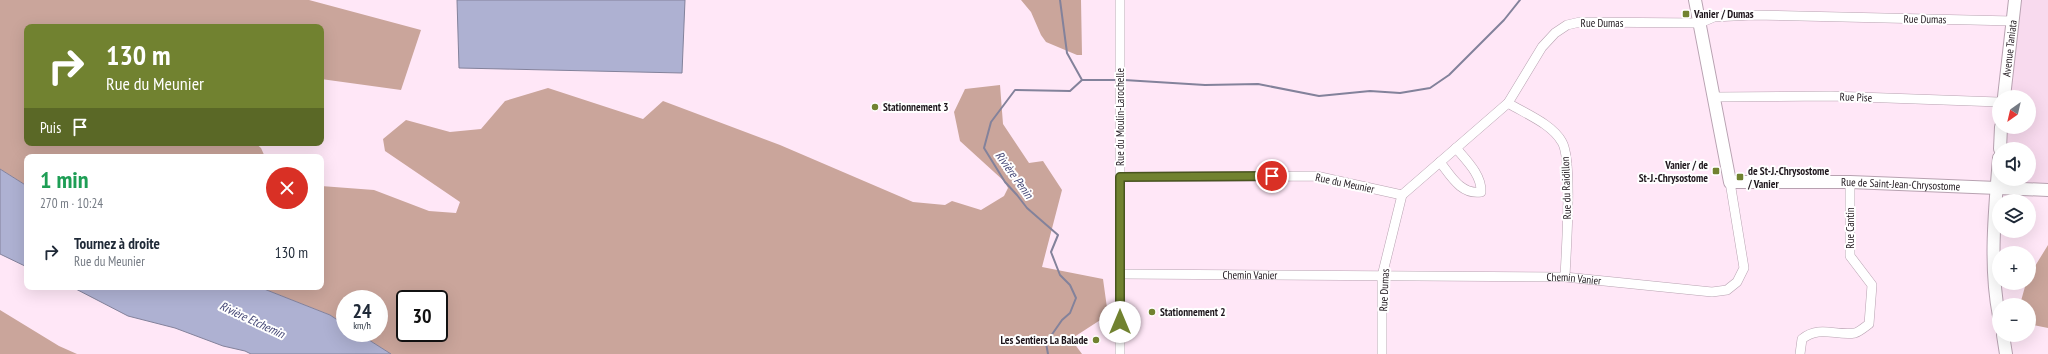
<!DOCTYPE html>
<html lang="fr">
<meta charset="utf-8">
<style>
:root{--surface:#fff;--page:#f2f2f3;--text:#1f2937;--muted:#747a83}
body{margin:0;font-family:"PT Sans Narrow",sans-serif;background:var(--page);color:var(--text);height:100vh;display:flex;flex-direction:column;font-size:15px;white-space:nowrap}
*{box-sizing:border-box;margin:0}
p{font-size:13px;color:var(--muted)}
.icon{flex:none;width:22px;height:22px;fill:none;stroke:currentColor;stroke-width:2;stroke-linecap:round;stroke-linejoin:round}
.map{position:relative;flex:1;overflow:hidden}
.details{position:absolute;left:24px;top:154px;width:300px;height:136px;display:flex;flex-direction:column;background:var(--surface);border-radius:8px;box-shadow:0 4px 16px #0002}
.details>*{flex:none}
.guide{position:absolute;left:24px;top:24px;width:300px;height:122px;border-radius:8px;box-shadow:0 4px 16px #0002;background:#718230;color:#fff;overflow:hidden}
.needle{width:26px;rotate:214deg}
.tools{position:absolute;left:1992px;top:90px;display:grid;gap:8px}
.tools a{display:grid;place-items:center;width:44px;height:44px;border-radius:50%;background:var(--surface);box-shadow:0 4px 16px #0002;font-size:20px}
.speed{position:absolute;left:336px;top:290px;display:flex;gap:8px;font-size:20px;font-weight:700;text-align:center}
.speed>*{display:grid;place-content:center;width:52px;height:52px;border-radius:50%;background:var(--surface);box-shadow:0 4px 16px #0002;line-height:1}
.speed small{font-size:10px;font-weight:400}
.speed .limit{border:2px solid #111;border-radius:6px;background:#fff;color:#111}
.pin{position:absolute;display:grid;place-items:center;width:34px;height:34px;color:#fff;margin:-17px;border:2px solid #fff;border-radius:50%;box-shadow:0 1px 4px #0007}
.me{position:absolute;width:44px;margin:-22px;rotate:0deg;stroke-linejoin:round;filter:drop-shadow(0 0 3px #0008)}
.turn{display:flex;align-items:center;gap:14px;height:84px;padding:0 16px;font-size:18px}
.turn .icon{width:52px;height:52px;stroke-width:2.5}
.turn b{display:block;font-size:28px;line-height:34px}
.then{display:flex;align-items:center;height:38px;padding:0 16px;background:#0003;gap:8px;font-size:15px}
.round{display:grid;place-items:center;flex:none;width:42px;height:42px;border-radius:21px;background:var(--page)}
.overview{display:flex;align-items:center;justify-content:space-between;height:68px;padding:0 16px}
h1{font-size:24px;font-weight:800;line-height:30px;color:#1e9e55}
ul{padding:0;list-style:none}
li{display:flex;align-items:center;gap:12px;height:60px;padding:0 16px}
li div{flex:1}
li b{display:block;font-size:15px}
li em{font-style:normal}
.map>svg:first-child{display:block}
</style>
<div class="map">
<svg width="2048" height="354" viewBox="0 0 2048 354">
<rect width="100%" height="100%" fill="#ffe7f7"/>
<polygon fill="#f8daee" points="2014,0 2048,0 2048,189 1997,188 1999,179 2029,179 2029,149 2000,149 2003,127 2029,127 2029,97 2005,97"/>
<g fill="#caa59b" fill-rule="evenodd">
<polygon points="0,0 309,0 421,30 401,90 321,79 321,27 27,27 27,143 255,143 261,148 265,157 27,157 27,186 0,169"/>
<polygon points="1021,0 1081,0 1082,55 1077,55 1046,42 1041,35 1031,12"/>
<path d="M1000,85L1003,124L1029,163L1043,161L1062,190L1042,267L1103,279L1108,315L1071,339L1082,354H391L358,333H379V299H345V325L330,315L259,287H321V186L374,190L429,211L456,213L460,202L385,151L383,139L406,120L450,132L481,129L505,101L548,88L643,119L663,101L780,145L913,202L945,205L952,201L981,210L1004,196L1008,188L1005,182L960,141L954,112L965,89ZM405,299H439V333H405Z"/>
<polygon points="2048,245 2048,328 2029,324 2029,305 2022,305 2021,301 2026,283 2029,283 2029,276"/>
<polygon points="0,310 59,346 77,354 0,354"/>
</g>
<g fill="#aeb1d2" stroke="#83829b">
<polygon points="457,0 685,0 682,73 459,68"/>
<polygon points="0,169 27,186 27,267 0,254"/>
<polygon points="72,287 259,287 330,315 345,325 345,333 358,333 391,354 251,354 245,351 223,346 175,328 128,316"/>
</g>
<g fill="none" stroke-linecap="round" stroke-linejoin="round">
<g stroke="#83829b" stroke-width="2">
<polyline points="1082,80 1117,80"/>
<polyline points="1124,80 1205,85 1258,84 1319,96 1370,91 1400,93 1430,88 1449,75 1504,20 1520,0"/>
<polyline points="1048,354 1046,343 1062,320 1070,313 1076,298 1070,285 1060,275 1051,252 1058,235 1027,208 1017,195 1005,182 984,148 991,122 1015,90 1070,91 1082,80 1067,53 1060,0"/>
</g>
<defs>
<g id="street">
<polyline points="1714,97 1831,96 1999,102"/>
<path d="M1508,103C1526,114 1552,124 1562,142C1573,160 1566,252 1565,277"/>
<path d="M1440,162C1451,176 1461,195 1481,192C1482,175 1466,160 1456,148"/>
<polyline points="1120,177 1316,176 1402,195"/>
<path id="s1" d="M1120,274L1565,277L1712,292L1727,290L1737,282L1744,268L1730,182"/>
<polyline points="1120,354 1120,0"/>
<polyline points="1382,354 1382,276 1402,195 1508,103 1542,47 1555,33 1567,25 1580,22 1700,23 1714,17 1753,15 2013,21"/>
<path d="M1800,354L1802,339C1819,325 1836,336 1855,333C1859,332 1865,327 1869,324L1872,285L1850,256V182"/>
</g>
<g id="secondary">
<path id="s2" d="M1695,0L1730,182H1850L2048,190"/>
<path id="s3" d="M2004,97L2015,0"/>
<polyline points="2000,149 2001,127"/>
<path d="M1999,158C1995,210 1989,265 1999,316"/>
<polyline points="2003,335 2006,354"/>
</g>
</defs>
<use href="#street" stroke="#b8a2b1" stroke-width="10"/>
<use href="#secondary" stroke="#b8a2b1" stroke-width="14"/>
<use href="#street" stroke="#fff" stroke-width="9"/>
<use href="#secondary" stroke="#fff" stroke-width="12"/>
</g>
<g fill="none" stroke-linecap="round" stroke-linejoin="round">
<defs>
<polyline id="route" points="1120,322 1120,177 1272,176"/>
</defs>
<use href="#route" stroke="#49541f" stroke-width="10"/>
<use href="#route" stroke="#718230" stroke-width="7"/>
</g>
<g fill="#718230" stroke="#fff" stroke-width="1.5">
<rect x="1682" y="10" width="8" height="8" rx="2"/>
<circle cx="875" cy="107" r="4"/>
<rect x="1712" y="167" width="8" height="8" rx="2"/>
<rect x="1736" y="173" width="8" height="8" rx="2"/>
<circle cx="1152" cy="312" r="4"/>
<circle cx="1096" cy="340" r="4"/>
</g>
<g text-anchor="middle" stroke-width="4" stroke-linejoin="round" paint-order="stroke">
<g font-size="11" font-weight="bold" fill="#1e161c" stroke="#fff" text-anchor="start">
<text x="1694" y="18">Vanier / Dumas</text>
<text x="883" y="111">Stationnement 3</text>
<text x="1708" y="169" text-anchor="end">Vanier / de<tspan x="1708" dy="13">St-J.-Chrysostome</tspan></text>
<text x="1748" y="175">de St-J.-Chrysostome<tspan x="1748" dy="13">/ Vanier</tspan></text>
<text x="1160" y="316">Stationnement 2</text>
<text x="1088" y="344" text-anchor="end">Les Sentiers La Balade</text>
</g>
<g font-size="11" fill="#1e161c" stroke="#fff">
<text transform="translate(1925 19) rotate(1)" y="4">Rue Dumas</text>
<text x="1602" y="27">Rue Dumas</text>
<text dy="4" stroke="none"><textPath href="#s3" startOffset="49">Avenue Taniata</textPath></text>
<text transform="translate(1856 97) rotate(2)" y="4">Rue Pise</text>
<text transform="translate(1120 117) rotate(-90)" y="4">Rue du Moulin-Larochelle</text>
<text transform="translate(1345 183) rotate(12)" y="4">Rue du Meunier</text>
<text dy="4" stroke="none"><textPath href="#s2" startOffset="356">Rue de Saint-Jean-Chrysostome</textPath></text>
<text transform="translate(1566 188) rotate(-92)" y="4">Rue du Raidillon</text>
<text transform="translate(1850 228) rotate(-90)" y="4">Rue Cantin</text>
<text dy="4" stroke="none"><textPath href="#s1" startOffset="130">Chemin Vanier</textPath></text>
<text dy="4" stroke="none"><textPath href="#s1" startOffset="454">Chemin Vanier</textPath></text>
<text transform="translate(1384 290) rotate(-87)" y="4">Rue Dumas</text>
</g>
<g font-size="12" font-style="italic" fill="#474977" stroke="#fff">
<text transform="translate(1014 175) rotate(54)" y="4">Rivière Penin</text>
<text transform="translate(252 320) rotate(25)" y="4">Rivière Etchemin</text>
</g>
</g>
</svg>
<div class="tools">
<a><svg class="needle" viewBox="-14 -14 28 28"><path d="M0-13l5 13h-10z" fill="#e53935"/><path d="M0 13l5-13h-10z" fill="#747a83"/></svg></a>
<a><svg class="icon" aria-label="sound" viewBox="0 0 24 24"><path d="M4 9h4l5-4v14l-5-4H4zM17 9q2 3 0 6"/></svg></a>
<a><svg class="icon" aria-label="layers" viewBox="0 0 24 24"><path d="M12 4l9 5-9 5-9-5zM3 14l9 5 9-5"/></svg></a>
<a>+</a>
<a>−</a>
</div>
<div class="speed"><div>24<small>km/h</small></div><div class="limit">30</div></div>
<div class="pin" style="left:1272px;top:176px;background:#d93025"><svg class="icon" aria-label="arrive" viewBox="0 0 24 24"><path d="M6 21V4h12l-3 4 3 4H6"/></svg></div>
<svg class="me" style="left:1120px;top:322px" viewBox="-20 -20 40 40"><circle r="19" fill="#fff"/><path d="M0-13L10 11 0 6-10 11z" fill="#718230"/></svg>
<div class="guide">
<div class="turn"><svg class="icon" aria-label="right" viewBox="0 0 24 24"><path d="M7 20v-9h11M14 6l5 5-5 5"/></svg><div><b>130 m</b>Rue du Meunier</div></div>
<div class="then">Puis<svg class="icon" aria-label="arrive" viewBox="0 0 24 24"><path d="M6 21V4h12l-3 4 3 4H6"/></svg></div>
</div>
<section class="details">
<div class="overview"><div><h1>1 min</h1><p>270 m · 10:24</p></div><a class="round" style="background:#d93025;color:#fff"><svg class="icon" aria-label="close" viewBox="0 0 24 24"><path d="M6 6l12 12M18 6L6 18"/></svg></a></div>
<ul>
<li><svg class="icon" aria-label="right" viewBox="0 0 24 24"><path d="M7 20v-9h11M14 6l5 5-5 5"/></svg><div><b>Tournez à droite</b><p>Rue du Meunier</p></div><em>130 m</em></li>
</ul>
</section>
</div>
